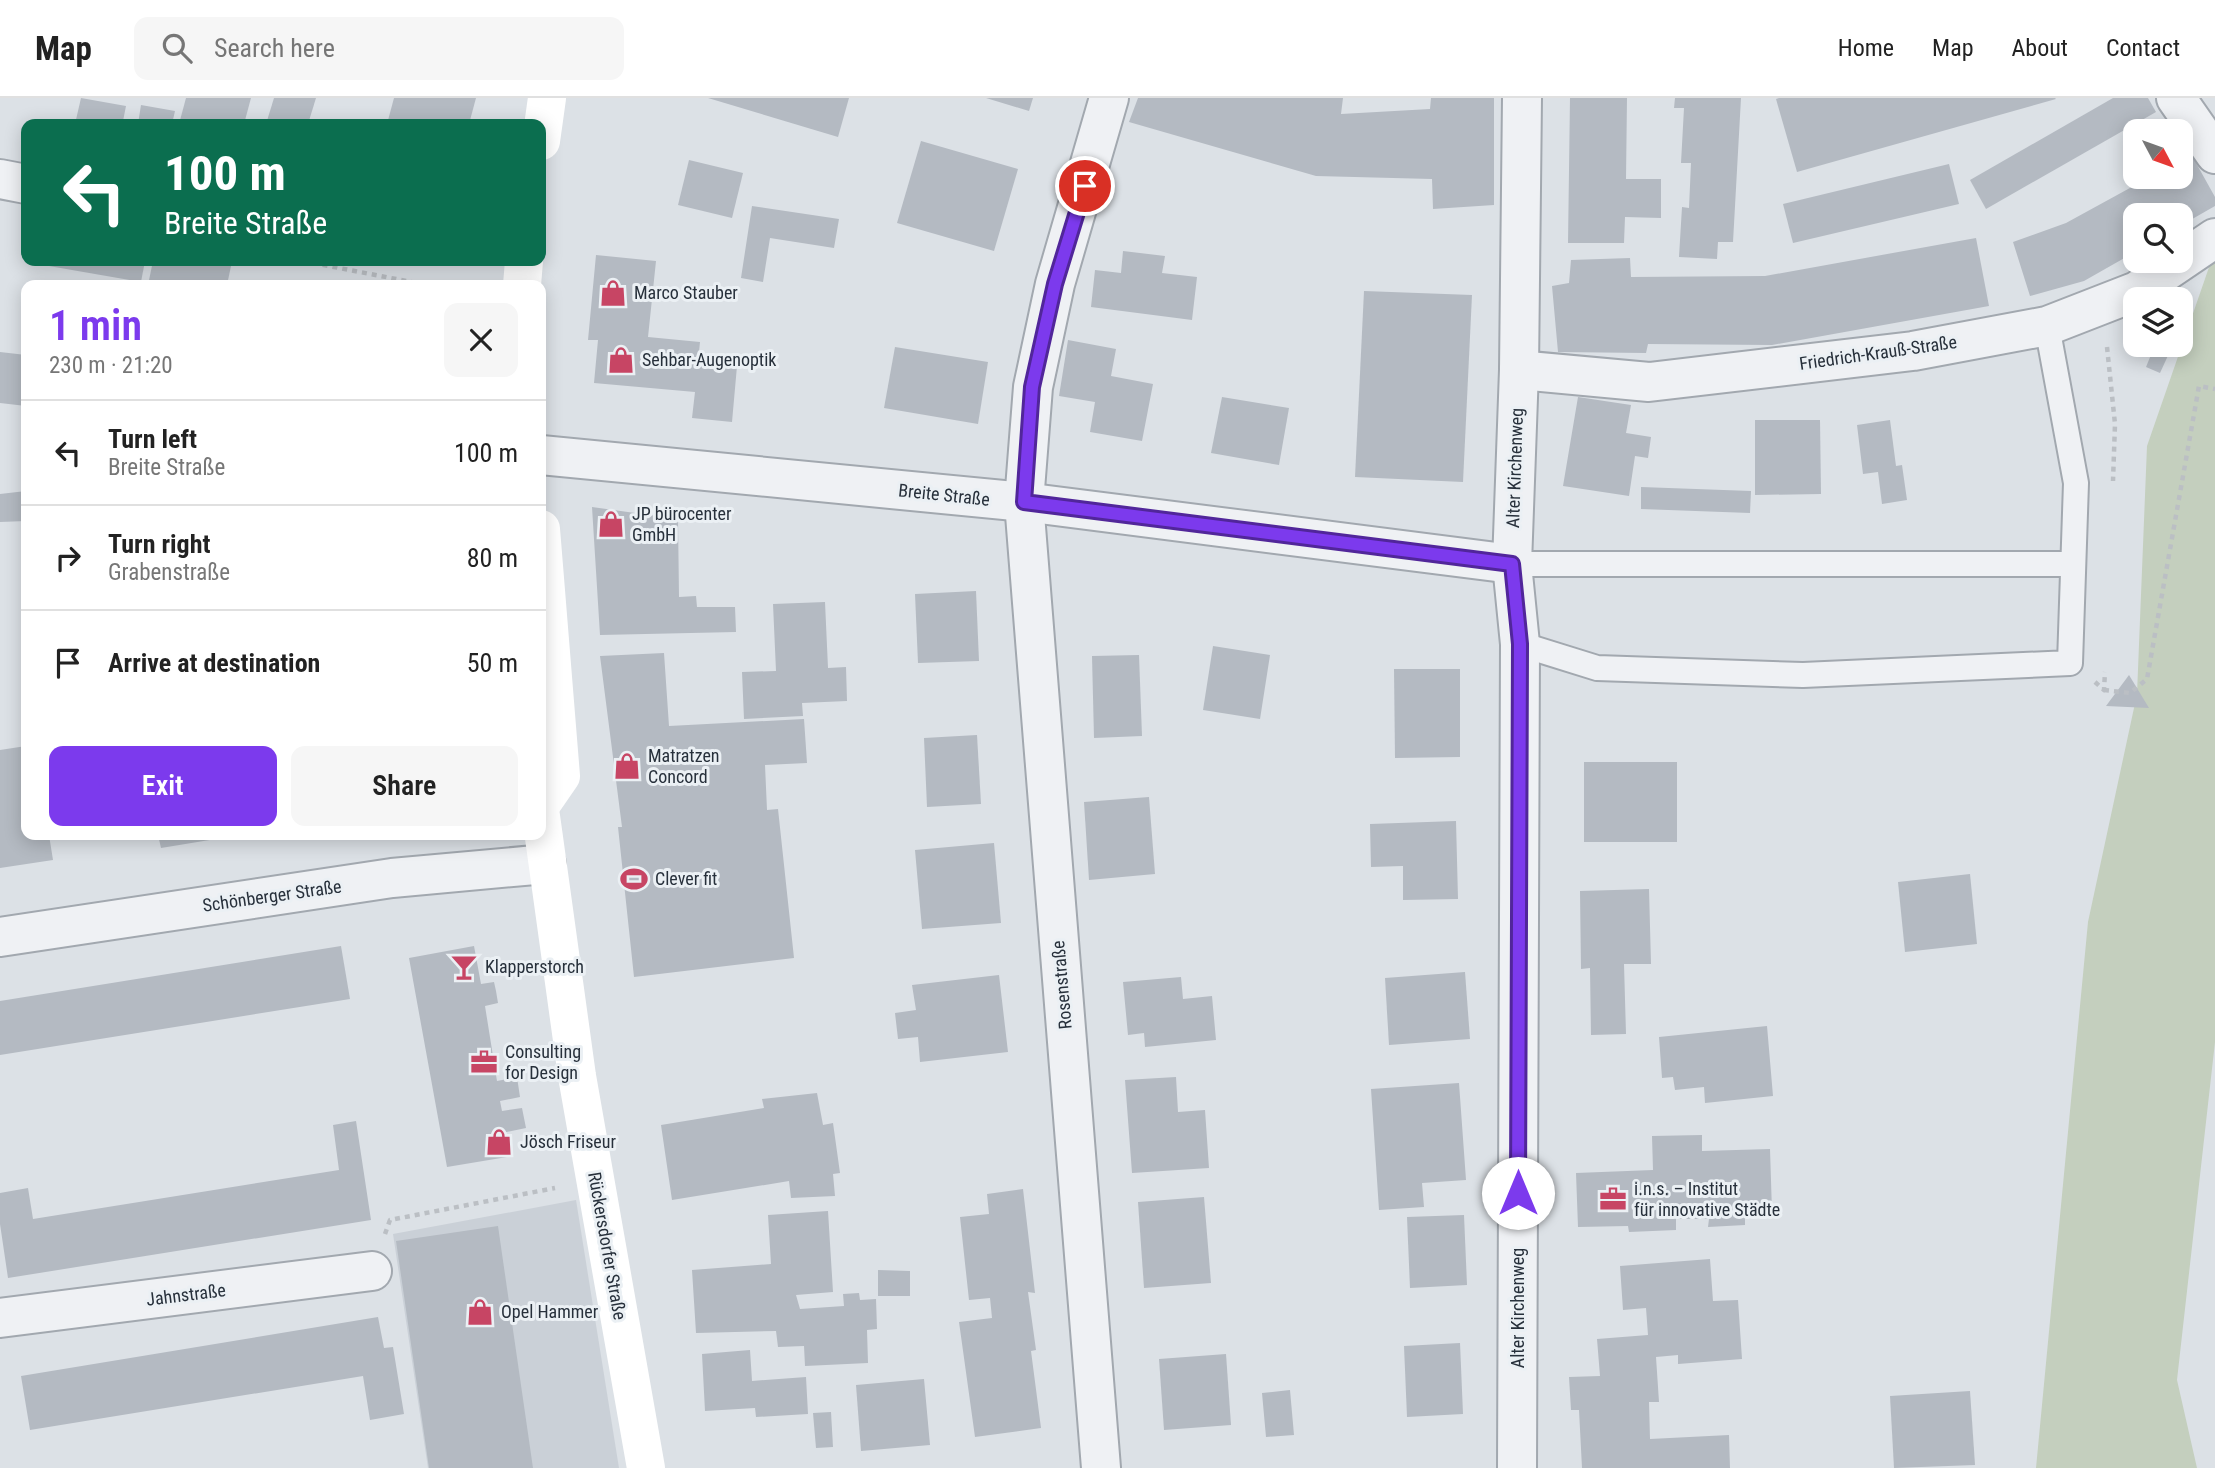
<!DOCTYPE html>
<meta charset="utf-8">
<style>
:root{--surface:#fff;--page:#f6f6f6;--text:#222;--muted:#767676;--line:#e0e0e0;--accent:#7c3aed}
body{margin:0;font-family:"Roboto Condensed",sans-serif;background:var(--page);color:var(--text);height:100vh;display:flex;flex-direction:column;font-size:26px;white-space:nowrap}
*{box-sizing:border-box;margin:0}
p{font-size:23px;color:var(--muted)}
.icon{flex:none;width:38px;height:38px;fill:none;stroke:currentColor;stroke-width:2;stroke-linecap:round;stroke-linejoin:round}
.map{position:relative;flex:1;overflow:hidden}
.details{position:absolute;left:21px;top:182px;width:525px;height:560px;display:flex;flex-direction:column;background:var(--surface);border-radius:14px;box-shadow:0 4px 18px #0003}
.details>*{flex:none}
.guide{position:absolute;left:21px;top:21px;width:525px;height:147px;border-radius:14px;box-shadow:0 4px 18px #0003;background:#0b6e4f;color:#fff;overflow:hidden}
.needle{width:46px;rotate:131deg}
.fabs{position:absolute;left:2123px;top:21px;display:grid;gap:14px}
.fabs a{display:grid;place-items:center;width:70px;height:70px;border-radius:14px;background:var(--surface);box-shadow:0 4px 18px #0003;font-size:35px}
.pin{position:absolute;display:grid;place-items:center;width:60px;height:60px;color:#fff;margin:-30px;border:4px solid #fff;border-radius:50%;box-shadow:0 2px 7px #0007}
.me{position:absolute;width:77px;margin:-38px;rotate:0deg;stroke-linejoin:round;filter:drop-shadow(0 0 5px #0008)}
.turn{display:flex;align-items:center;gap:24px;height:147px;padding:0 28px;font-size:32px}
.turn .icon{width:91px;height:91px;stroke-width:2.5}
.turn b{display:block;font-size:49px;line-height:60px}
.round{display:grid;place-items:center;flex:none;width:74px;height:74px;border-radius:14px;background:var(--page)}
.overview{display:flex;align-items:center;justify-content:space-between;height:119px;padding:0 28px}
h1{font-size:42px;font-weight:600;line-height:52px;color:var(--accent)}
.primary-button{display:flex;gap:14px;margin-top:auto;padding:14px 28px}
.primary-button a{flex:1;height:80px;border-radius:14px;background:var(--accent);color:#fff;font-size:28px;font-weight:600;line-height:80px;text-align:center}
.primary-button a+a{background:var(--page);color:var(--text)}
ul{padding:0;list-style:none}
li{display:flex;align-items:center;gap:21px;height:105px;padding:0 28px;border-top:2px solid var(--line)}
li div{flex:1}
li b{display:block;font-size:26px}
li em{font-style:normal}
header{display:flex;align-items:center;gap:42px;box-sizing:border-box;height:98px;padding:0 35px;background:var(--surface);border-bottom:2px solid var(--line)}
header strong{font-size:33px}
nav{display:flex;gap:38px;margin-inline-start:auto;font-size:24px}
.search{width:490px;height:63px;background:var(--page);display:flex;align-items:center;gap:18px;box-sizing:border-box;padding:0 24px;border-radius:14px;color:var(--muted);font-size:26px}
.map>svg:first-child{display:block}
</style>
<header>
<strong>Map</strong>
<div class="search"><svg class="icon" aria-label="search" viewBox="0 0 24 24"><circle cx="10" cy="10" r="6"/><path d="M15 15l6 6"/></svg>Search here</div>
<nav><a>Home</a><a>Map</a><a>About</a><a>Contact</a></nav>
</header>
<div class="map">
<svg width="2215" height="1370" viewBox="0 0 2215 1370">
<rect width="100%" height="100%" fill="#dce1e6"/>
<polygon fill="#cad0d7" points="576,1102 619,1370 428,1370 393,1136"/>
<polygon fill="#c4cfbe" points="2215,152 2215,944 2177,1282 2197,1370 2036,1370 2088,824 2137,596 2147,348"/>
<g fill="#b4bac2">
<polygon points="81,0 126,8 123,23 132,26 75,26"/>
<polygon points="186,0 251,0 244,26 179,26"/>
<polygon points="274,0 316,0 308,26 266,26"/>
<polygon points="394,0 476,0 469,26 387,26"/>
<polygon points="708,0 849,0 838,39"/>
<polygon points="986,0 1033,0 1029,13"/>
<polygon points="1138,0 1343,0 1341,16 1430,11 1431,0 1494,0 1494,107 1433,111 1432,81 1316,78 1129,24"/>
<polygon points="1570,0 1627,0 1626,81 1661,81 1661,120 1625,119 1624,145 1568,145"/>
<polygon points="1675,0 1741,0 1733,144 1718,144 1717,161 1679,159 1682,109 1689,110 1691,65 1681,65 1684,10 1674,10"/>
<polygon points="1779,0 2055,0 2056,1 1797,74 1776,1"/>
<polygon points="2113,0 2148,0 2156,14 1986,111 1970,82"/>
<polygon points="141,7 175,13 172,26 138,26"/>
<polygon points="921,43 1018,71 994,153 897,125"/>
<polygon points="2191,56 2215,99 2215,108 2180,128 2180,117 2135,117 2135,154 2084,183 2030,198 2013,144 2066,125 2150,79 2180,79 2180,62"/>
<polygon points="689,62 743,75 732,120 678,107"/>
<polygon points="1949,66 1959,106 1793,145 1783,106"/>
<polygon points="752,108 839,121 834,150 770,140 763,184 741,180"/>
<polygon points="1976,140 1989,208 1772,247 1648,246 1646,255 1558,254 1552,188 1569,185 1571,162 1630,160 1631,179 1765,178"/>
<polygon points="1123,153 1165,158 1162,175 1197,179 1192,222 1091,209 1095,172 1121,175"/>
<polygon points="596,157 656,163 648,239 700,244 698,264 737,268 732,324 692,320 695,294 594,285 598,242 588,242"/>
<polygon points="50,163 145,163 141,184 49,168"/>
<polygon points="153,163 205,163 231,168 227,187 148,187"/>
<polygon points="1364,193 1472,197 1463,384 1355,379"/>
<polygon points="1068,242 1116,251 1111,278 1153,286 1142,343 1090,334 1095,304 1059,298"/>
<polygon points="2155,247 2171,251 2160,275 2146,269"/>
<polygon points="895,249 988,264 978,326 884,310"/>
<polygon points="0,254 26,257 26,308 0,305"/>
<polygon points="1222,299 1289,310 1279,367 1211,355"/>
<polygon points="1578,299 1631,307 1626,335 1651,339 1648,360 1635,358 1629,398 1563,388"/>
<polygon points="1755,322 1820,322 1821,396 1755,397"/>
<polygon points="1890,322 1896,368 1902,367 1907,402 1882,406 1878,374 1863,376 1857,327"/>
<polygon points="1641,389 1751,393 1750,415 1641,411"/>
<polygon points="26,393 26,423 0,424 0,396"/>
<polygon points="592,409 678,421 679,499 696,498 697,509 735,509 736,534 600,537"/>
<polygon points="976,493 979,563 918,565 915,496"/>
<polygon points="825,504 828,570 846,569 847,603 802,605 803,618 744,621 742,574 776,573 773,506"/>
<polygon points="1213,548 1270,557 1260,621 1203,612"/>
<polygon points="664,555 669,628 804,621 807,665 765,667 767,712 778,711 794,860 634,879 618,729 622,729 600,558"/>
<polygon points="1139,557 1142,638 1094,640 1092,558"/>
<polygon points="1394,571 1460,571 1460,659 1395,660"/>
<polygon points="2129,577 2149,610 2106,608"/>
<polygon points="977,637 981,706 927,709 924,640"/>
<polygon points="26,648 26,737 49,737 53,762 0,770 0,652"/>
<rect x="1584" y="664" width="93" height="80"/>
<polygon points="1149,699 1155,776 1089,782 1084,704"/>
<polygon points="1456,723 1458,801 1403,802 1403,768 1371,769 1370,726"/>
<polygon points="158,737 234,737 234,738 161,750"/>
<polygon points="994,745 1001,825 922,831 915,752"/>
<polygon points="1970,776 1977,846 1905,854 1898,784"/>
<polygon points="1649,791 1651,866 1624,866 1626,936 1591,937 1590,870 1581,871 1580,793"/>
<polygon points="341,848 350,901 0,957 0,903"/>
<polygon points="474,848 481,886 494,884 496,893 498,905 485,908 497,983 517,979 520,999 500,1003 502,1013 522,1010 526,1030 502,1035 507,1059 447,1069 409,860"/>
<polygon points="1465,874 1470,941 1389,947 1385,880"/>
<polygon points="999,877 1008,954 920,964 918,939 898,941 895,915 916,912 912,887"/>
<polygon points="1181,879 1183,901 1212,898 1216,942 1145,949 1144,935 1128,937 1123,884"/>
<polygon points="1767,928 1773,998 1705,1005 1704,989 1675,992 1673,979 1662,980 1659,939"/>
<polygon points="1176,979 1178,1014 1205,1012 1209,1070 1132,1075 1125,982"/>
<polygon points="1459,985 1466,1082 1422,1085 1424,1109 1379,1112 1371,991"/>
<polygon points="817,995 823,1027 833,1025 840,1075 833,1076 835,1098 791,1100 789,1083 672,1102 661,1027 764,1010 762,1001"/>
<polygon points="356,1023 371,1122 8,1180 0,1126 0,1095 28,1090 33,1121 339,1072 333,1027"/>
<polygon points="1702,1037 1702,1053 1770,1051 1772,1114 1745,1115 1745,1127 1708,1129 1709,1121 1676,1121 1676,1132 1629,1134 1628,1128 1578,1129 1576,1075 1653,1072 1652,1038"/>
<polygon points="1023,1091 1035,1195 1028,1194 1036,1252 1031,1253 1041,1330 975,1339 959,1224 992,1220 990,1200 969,1202 960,1119 989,1116 987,1096"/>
<polygon points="1204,1099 1211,1185 1144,1190 1138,1104"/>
<polygon points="828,1113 833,1194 796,1197 800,1211 844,1208 843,1196 859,1195 860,1202 876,1201 877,1231 867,1232 868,1265 805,1268 804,1248 778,1249 776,1233 696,1235 692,1172 771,1166 768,1117"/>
<polygon points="1464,1117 1467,1187 1410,1190 1407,1119"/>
<polygon points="498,1128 533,1370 429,1370 396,1143"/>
<polygon points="1710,1161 1713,1203 1738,1202 1742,1261 1678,1266 1678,1257 1656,1259 1659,1304 1649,1304 1650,1341 1729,1337 1730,1370 1582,1370 1579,1312 1571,1312 1569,1279 1600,1278 1597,1241 1648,1237 1646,1210 1623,1212 1620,1168"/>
<polygon points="878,1172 910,1173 910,1198 878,1198"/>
<polygon points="378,1219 384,1250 393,1249 404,1316 370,1322 363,1278 30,1332 21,1278"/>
<polygon points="1460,1245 1463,1316 1407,1319 1404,1248"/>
<polygon points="750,1252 752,1283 806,1279 808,1316 756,1319 755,1310 705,1313 702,1256"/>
<polygon points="1226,1256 1231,1327 1164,1332 1159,1261"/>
<polygon points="924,1281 930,1347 861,1353 856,1287"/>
<polygon points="1290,1292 1294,1337 1266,1339 1262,1295"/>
<polygon points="1970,1293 1975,1367 1894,1370 1890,1298"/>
<polygon points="831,1314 833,1349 816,1350 813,1315"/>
</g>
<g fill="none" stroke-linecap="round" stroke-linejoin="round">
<defs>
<g id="lane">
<polyline points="1512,466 2073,466"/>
<polyline points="1520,546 1597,570 1803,577 2070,565 2076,385 2047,228"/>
</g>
<g id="street">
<polyline points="2176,0 2215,56"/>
<polyline points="0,81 26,86"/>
<polyline points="1519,272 1649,284 1913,253 2047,228 2137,193 2215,140"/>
<polyline points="541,357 1024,404 1512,466"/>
<polyline points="0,839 392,780 546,766"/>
<polyline points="0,1220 372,1173"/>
<polyline points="1101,1370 1024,404 1033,289 1055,186 1109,0"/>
<polyline points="1517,1370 1520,546 1512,466 1519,272 1522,0"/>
</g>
</defs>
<use href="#lane" stroke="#a2a8af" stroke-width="28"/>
<use href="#street" stroke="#a2a8af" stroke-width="42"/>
<g stroke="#bbbfc4" stroke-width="4.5" stroke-dasharray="5 5" stroke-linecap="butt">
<polyline points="303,163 427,187"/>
<polyline points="2107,249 2115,326 2113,383"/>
<polyline points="2095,584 2104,592 2105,574"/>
<polyline points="2104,592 2130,595 2147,581 2199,288 2215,291"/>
<polyline points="385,1136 390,1122 555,1090"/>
</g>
<use href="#lane" stroke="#eff1f4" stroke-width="24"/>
<use href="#street" stroke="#eff1f4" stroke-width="38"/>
<g stroke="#fff" stroke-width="38">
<polyline points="541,43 547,0"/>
<polyline points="522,187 524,163"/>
<polyline points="541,431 561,678 541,707"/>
<polyline points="541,718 577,978 646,1370"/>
</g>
</g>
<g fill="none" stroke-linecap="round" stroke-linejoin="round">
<defs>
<polyline id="route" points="1085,88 1055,186 1032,289 1024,404 1512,466 1520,546 1518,1095"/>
</defs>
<use href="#route" stroke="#51269a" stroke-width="18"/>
<use href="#route" stroke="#7c3aed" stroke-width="12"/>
</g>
<defs>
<symbol id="shop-bare" viewBox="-9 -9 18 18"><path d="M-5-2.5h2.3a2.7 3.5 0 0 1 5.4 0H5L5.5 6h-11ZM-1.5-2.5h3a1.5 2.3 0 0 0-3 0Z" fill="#c74564" stroke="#ebf0f4" stroke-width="2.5" paint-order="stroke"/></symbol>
<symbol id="stadium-bare" viewBox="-9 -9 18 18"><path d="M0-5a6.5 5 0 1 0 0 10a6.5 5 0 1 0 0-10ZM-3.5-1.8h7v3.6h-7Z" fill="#c74564" stroke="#ebf0f4" stroke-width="2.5" paint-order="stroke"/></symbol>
<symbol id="bar-bare" viewBox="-9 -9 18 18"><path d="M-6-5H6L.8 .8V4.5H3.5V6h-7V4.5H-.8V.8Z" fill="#c74564" stroke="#ebf0f4" stroke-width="2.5" paint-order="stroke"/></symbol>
<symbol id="office-bare" viewBox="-9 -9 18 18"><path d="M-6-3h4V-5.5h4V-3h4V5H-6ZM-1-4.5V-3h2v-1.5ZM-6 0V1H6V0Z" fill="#c74564" stroke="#ebf0f4" stroke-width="2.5" paint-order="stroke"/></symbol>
</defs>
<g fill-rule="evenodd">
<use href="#shop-bare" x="594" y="176" width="38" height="38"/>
<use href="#shop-bare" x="602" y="243" width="38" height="38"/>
<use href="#shop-bare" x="592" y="407" width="38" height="38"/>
<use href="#shop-bare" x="608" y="649" width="38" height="38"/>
<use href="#stadium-bare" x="615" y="762" width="38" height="38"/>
<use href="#bar-bare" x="445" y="850" width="38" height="38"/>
<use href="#office-bare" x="465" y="945" width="38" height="38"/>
<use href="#shop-bare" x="480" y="1025" width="38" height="38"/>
<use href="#office-bare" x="1594" y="1082" width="38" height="38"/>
<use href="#shop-bare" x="461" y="1195" width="38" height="38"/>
</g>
<g text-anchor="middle" stroke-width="6" stroke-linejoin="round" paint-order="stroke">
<g font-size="18" fill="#27303b" stroke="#ebf0f4" text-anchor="start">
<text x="634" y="201">Marco Stauber</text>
<text x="642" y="268">Sehbar-Augenoptik</text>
<text x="632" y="422">JP bürocenter<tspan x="632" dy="21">GmbH</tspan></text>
<text x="648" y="664">Matratzen<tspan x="648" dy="21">Concord</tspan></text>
<text x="655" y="787">Clever fit</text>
<text x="485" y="875">Klapperstorch</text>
<text x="505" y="960">Consulting<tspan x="505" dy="21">for Design</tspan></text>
<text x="520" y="1050">Jösch Friseur</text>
<text x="1634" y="1097">i.n.s. – Institut<tspan x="1634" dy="21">für innovative Städte</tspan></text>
<text x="501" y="1220">Opel Hammer</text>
</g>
<g font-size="18" fill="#27303b" stroke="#ebf0f4">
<text transform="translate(1878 255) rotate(-8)" y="6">Friedrich-Krauß-Straße</text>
<text transform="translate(1515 370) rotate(-88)" y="6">Alter Kirchenweg</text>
<text transform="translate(944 397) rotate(6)" y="6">Breite Straße</text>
<text transform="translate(272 798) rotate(-8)" y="6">Schönberger Straße</text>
<text transform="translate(1062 887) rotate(-95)" y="6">Rosenstraße</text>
<text transform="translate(607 1148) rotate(80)" y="6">Rückersdorfer Straße</text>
<text transform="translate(186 1197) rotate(-7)" y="6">Jahnstraße</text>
<text transform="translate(1518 1210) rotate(-90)" y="6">Alter Kirchenweg</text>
</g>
</g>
</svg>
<div class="fabs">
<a><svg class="needle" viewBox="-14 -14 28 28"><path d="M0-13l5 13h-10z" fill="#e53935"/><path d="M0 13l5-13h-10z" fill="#767676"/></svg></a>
<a><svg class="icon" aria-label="search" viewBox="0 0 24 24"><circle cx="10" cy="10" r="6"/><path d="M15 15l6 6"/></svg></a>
<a><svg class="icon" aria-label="layers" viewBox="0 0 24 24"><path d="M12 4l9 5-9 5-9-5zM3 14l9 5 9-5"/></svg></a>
</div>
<div class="pin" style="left:1085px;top:88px;background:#d93025"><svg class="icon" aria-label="arrive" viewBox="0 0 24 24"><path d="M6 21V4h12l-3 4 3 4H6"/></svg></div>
<svg class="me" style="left:1518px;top:1095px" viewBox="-20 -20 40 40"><circle r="19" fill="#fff"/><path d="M0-13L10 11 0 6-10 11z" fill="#7c3aed"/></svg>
<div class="guide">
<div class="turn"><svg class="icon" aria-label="left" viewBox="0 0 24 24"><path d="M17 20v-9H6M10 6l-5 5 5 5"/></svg><div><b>100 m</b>Breite Straße</div></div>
</div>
<section class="details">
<div class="overview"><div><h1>1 min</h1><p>230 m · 21:20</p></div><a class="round"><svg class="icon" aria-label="close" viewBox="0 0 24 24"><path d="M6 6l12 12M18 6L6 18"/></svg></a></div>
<ul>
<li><svg class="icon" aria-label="left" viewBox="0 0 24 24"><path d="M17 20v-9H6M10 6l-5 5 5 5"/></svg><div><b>Turn left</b><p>Breite Straße</p></div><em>100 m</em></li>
<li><svg class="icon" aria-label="right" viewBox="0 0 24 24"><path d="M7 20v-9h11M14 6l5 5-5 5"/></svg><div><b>Turn right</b><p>Grabenstraße</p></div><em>80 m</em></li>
<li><svg class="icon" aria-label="arrive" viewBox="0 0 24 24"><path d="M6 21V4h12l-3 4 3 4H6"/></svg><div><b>Arrive at destination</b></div><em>50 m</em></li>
</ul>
<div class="primary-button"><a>Exit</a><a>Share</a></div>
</section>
</div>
